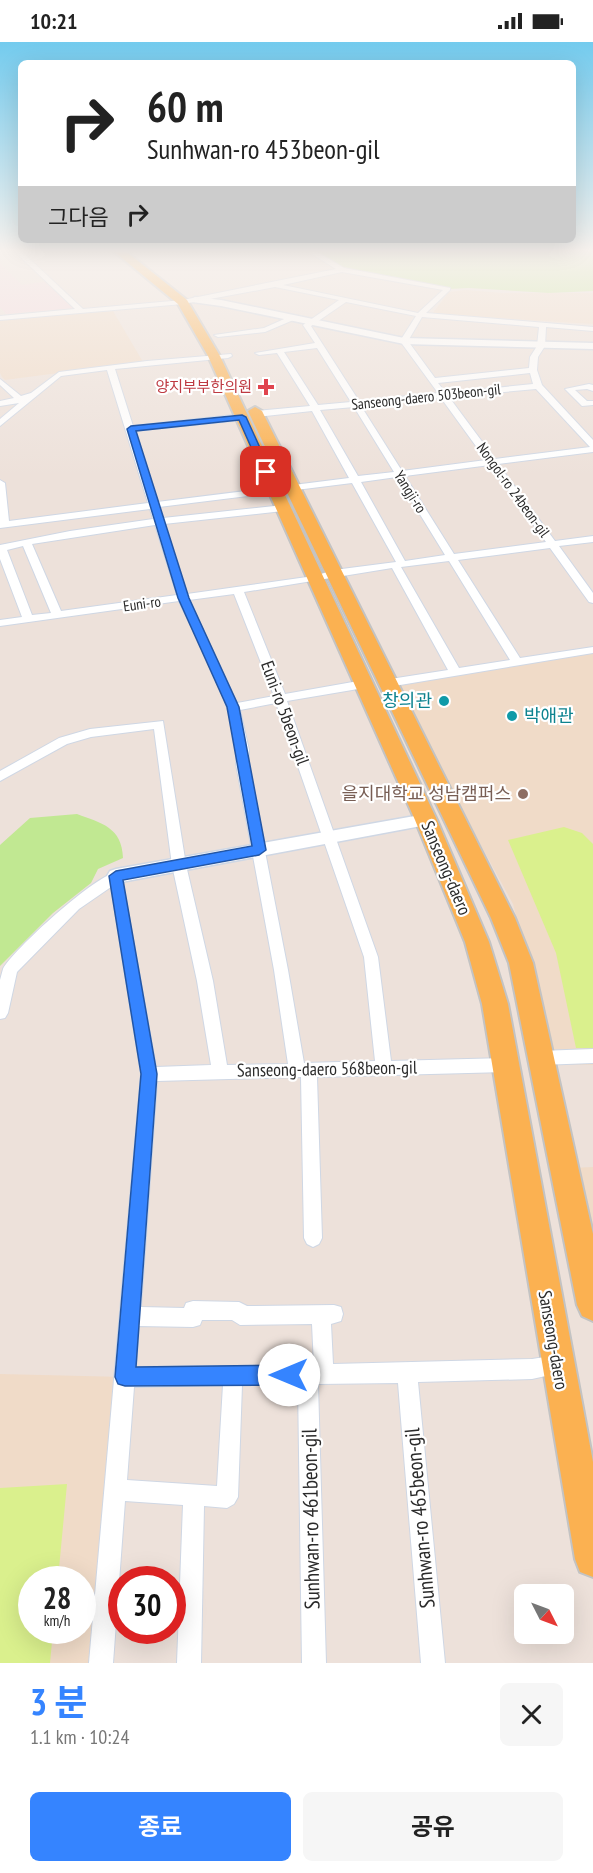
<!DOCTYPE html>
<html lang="ko">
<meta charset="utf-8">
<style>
:root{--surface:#fff;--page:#f6f6f6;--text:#222;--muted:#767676;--accent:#3584ff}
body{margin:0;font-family:"PT Sans Narrow","Noto Sans KR",sans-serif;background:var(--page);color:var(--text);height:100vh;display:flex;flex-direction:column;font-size:22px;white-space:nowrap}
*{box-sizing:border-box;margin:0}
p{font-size:20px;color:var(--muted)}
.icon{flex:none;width:33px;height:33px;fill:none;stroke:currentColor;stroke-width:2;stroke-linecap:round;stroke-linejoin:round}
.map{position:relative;height:1621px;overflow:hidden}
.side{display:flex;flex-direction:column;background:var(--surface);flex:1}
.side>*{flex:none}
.guide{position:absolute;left:18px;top:18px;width:558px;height:183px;border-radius:9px;box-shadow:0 6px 24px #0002;background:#fff;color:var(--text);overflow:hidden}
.needle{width:39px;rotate:132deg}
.controls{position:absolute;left:514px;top:1542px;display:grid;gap:12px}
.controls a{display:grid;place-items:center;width:60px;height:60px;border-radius:9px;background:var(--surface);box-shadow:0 6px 24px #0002;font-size:30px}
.speed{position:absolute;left:18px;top:1524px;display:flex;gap:12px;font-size:30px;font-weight:700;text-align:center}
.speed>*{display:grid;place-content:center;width:78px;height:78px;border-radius:50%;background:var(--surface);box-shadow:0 6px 24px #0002;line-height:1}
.speed small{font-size:15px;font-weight:400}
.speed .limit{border:9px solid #d22;background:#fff;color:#111}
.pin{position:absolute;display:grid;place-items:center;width:51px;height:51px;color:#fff;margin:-26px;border-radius:12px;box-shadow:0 3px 9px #0006}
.me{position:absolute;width:66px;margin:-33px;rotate:270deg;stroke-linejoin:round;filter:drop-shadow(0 0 4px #0008)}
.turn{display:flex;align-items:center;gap:21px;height:126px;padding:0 30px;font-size:27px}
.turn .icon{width:78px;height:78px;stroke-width:2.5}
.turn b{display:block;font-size:42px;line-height:51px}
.then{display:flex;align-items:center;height:57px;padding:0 30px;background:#0003;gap:12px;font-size:22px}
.round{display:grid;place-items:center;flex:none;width:63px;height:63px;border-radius:9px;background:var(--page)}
.head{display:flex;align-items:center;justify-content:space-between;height:102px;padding:0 30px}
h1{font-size:36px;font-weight:700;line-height:45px;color:var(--accent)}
.cta{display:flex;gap:12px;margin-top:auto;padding:12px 30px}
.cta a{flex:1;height:69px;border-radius:9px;background:var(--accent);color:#fff;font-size:24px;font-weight:700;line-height:69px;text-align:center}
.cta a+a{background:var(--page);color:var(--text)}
.status{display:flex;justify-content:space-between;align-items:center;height:42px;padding:0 30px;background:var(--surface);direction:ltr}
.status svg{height:16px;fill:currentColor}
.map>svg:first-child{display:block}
</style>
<div class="status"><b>10:21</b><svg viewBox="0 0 49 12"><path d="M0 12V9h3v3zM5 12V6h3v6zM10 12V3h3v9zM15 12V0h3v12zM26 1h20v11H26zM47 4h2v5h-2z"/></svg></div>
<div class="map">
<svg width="593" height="1621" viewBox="0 0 593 1621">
<rect width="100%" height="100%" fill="#ede1da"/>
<g fill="#f0dbc8" fill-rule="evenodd">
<polygon points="466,248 502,251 593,251 593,282 432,272 449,250"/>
<polygon points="113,269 143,320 5,338 2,335 0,331 0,278"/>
<polygon points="593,611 593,1023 554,1022 513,862 393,642"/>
<polygon points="593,1125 593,1218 573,1126"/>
<path d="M0,1332L125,1335L102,1621H0ZM32,1538H82V1588H32Z"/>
</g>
<polygon fill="#f5d7de" points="0,221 22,243 49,239 78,266 6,272 0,265"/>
<g fill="#c1e892">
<polygon points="309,207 593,207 593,249 549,251 469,246 448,247 342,228"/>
<path d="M77,772C101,781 122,785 123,816L98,827L91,841L53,871L0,924V803L30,776Z"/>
</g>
<g fill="#daf08d">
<polygon points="564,785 582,791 593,802 593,1006 576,1006 556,911 508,798"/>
<polygon points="67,1442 58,1537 32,1538 32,1588 53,1589 50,1621 0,1621 0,1446"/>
</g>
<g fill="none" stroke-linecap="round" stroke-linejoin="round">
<defs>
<g id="minor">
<path d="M12,207H19L83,267L183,258L336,227L304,207H312L344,226L450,246V248L426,271L593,285V289L546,285L545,304L538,315L537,328L542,343L593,398V410L498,422L555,499L593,494V500L559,504L593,551V561L589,560L550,506L458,518L520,616L593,605V611L388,645L384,644V638L448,628L392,526L244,550L285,652L364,638L370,642L364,646L287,659L378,915L391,1019L506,1016L512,1018L514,1023L512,1028L506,1030L317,1035L322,1196L319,1202L313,1205L307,1202L304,1196L301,1035L157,1039L141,1265L184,1266L186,1261L193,1259L239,1260L247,1264L334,1263L341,1265L343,1272L341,1279L331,1282L333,1322L532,1317L557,1313L564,1316L567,1323L564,1330L532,1337L418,1340L445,1621H421L398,1341L318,1342L326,1621H302L298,1342L242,1343L238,1455L234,1462L227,1466L204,1464L201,1621H177L183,1463L125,1459L113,1621H89L141,1032L111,845L79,867L17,930L8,971L5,976L0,977V938L3,927C12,909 103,825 121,830L156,1025L211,1023L197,939L172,823L154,687L91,695L67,702L0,739V729L59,696L90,687L163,679L186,823L213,939L227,1023L288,1022L274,928L236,722C240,672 200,605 179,559L0,584V578L22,575L0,517V503L70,489L153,477L150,467L0,486V438L5,441L9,479L148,461L107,328L61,334L0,384V377L19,361L0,364V359L14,356L0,343V337L21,354L31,351L59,330L147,319L231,312L232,314L228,316L115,327L133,384L242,372L246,375L242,378L135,389L157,460L349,436L312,369L256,375L252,372L256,369L310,364L277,311L259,313L255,311L315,301L303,283L339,258L275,245L183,262L0,278V274L75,267ZM342,230L443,248L418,271L283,243ZM346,260L416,274L400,299L438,351L359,359L311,284ZM422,275L539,285L537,304L530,315L529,326L435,336L408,299ZM317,306L351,360L318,363L284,310ZM530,331L533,342L446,351L438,341ZM536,347L590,405L495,417L449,355ZM441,356L486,418L402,429L361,364ZM354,365L394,430L358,434L320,368ZM490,423L546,500L454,512L405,434ZM397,435L445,513L405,519L361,440ZM352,441L396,520L334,528L314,534L187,552L164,482L283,469L288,466L283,463L163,476L159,465ZM155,483L177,553L61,569L32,502ZM23,504L51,571L32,573L7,508ZM449,519L510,618L459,626L401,525ZM234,552L274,654L237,661L189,558ZM276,661L364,915L375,1019L304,1021L288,928L248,722L249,708L240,668ZM202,1278H232L240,1283L312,1282L314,1323L136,1325L139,1284L193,1285L200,1283ZM223,1343L217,1444L127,1438L134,1345Z"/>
<polygon points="291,274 298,276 265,290 218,295 214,293 264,286"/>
<polygon points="589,342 593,343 593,349 587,347 575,348 587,359 593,359 593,363 582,364 565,347"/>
<polygon points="593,1007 593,1021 540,1023 534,1021 532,1016 534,1011 540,1009"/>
</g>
<g id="tertiary">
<polygon points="195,255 221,258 404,296 593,301 593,307 404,302 221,264 192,260 190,258"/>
<polygon points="426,772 432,774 435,778 432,782 116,841 110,839 107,834 110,829 116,827"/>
</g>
<g id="primary">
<polygon points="111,207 123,207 187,258 220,314 437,778 489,900 508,962 593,1420 593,1535 580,1530 575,1517 482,962 465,900 415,778 208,314 178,262"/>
<polygon points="255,365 262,369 515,876 533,921 593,1192 593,1279 582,1274 577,1263 509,921 491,876 248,369"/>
</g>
</defs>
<use href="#minor" stroke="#cfd7e4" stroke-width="2"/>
<use href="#tertiary" stroke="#cfd7e4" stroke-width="3"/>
<use href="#primary" stroke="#c3c3c3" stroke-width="4"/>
<use href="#minor" fill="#fff" fill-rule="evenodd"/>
<use href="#tertiary" fill="#fff" fill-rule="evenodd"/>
<use href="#primary" fill="#fbb151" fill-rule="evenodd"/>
</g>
<linearGradient id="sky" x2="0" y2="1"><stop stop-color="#73cbee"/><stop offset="0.48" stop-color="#f7f2ee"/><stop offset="1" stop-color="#f7f2ee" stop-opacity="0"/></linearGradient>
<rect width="593" height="434" fill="url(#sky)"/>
<polygon fill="#3584ff" stroke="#2256a6" stroke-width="1.5" points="242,373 246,375 271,430 269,432 262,430 239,378 136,389 189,556 239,665 266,808 259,813 123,838 157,1032 136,1325 289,1323 296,1326 299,1333 296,1340 289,1343 125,1344 118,1342 115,1335 141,1032 109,834 116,829 252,804 227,665 178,556 127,387 131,384"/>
<path fill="#e0444e" stroke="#fff" stroke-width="2" d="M263 336h6v6h6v6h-6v6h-6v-6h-6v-6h6z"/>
<g fill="#0f9aa8" stroke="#fff" stroke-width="2">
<circle cx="444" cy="659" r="6"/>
<circle cx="512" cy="674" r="6"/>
</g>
<circle fill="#8d6e63" stroke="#fff" stroke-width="2" cx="523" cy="752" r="6"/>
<g text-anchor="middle" stroke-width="4.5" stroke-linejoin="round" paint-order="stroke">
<g font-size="15" fill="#be3a42" stroke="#fff" text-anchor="end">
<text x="252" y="350">양지부부한의원</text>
</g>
<g font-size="15" fill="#2a2a2a" stroke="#fff">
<text transform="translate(426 355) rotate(-6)" y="5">Sanseong-daero 503beon-gil</text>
<text transform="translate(513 448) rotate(54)" y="5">Nongol-ro 24beon-gil</text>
<text transform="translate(410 450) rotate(58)" y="5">Yangji-ro</text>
<text transform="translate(142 562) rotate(-8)" y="5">Euni-ro</text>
</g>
<g font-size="18" fill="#0d838f" stroke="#fff" text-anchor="end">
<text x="432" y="665">창의관</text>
<text x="524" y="680" text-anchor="start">박애관</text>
</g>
<g font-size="18" fill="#2a2a2a" stroke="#fff">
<text transform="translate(285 671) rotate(70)" y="6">Euni-ro 5beon-gil</text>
<text transform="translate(446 826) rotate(67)" y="6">Sanseong-daero</text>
<text transform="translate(327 1027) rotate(-1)" y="6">Sanseong-daero 568beon-gil</text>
<text transform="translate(553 1298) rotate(80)" y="6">Sanseong-daero</text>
</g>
<g font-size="18" fill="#785e54" stroke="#fff" text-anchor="end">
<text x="511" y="758">을지대학교 성남캠퍼스</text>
</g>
<g font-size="21" fill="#2a2a2a" stroke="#fff">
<text transform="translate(420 1476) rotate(-95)" y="7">Sunhwan-ro 465beon-gil</text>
<text transform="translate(311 1477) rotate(-91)" y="7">Sunhwan-ro 461beon-gil</text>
</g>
</g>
</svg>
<div class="controls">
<a><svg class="needle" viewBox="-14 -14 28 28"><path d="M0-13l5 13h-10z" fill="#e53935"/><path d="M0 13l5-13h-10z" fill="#767676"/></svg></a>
</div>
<div class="speed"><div>28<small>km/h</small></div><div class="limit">30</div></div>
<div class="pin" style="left:266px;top:430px;background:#d93025"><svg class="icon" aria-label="arrive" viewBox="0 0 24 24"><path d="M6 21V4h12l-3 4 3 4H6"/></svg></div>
<svg class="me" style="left:289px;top:1333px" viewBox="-20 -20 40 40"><circle r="19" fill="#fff"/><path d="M0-13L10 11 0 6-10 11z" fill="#3584ff"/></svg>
<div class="guide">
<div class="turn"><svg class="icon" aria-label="right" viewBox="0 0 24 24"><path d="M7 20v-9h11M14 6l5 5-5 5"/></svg><div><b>60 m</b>Sunhwan-ro 453beon-gil</div></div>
<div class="then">그다음<svg class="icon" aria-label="right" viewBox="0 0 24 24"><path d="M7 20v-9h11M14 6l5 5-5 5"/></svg></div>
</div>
</div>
<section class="side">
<div class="head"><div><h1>3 분</h1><p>1.1 km · 10:24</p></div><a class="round"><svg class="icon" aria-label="close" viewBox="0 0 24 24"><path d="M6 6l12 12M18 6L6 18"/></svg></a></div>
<div class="cta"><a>종료</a><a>공유</a></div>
</section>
